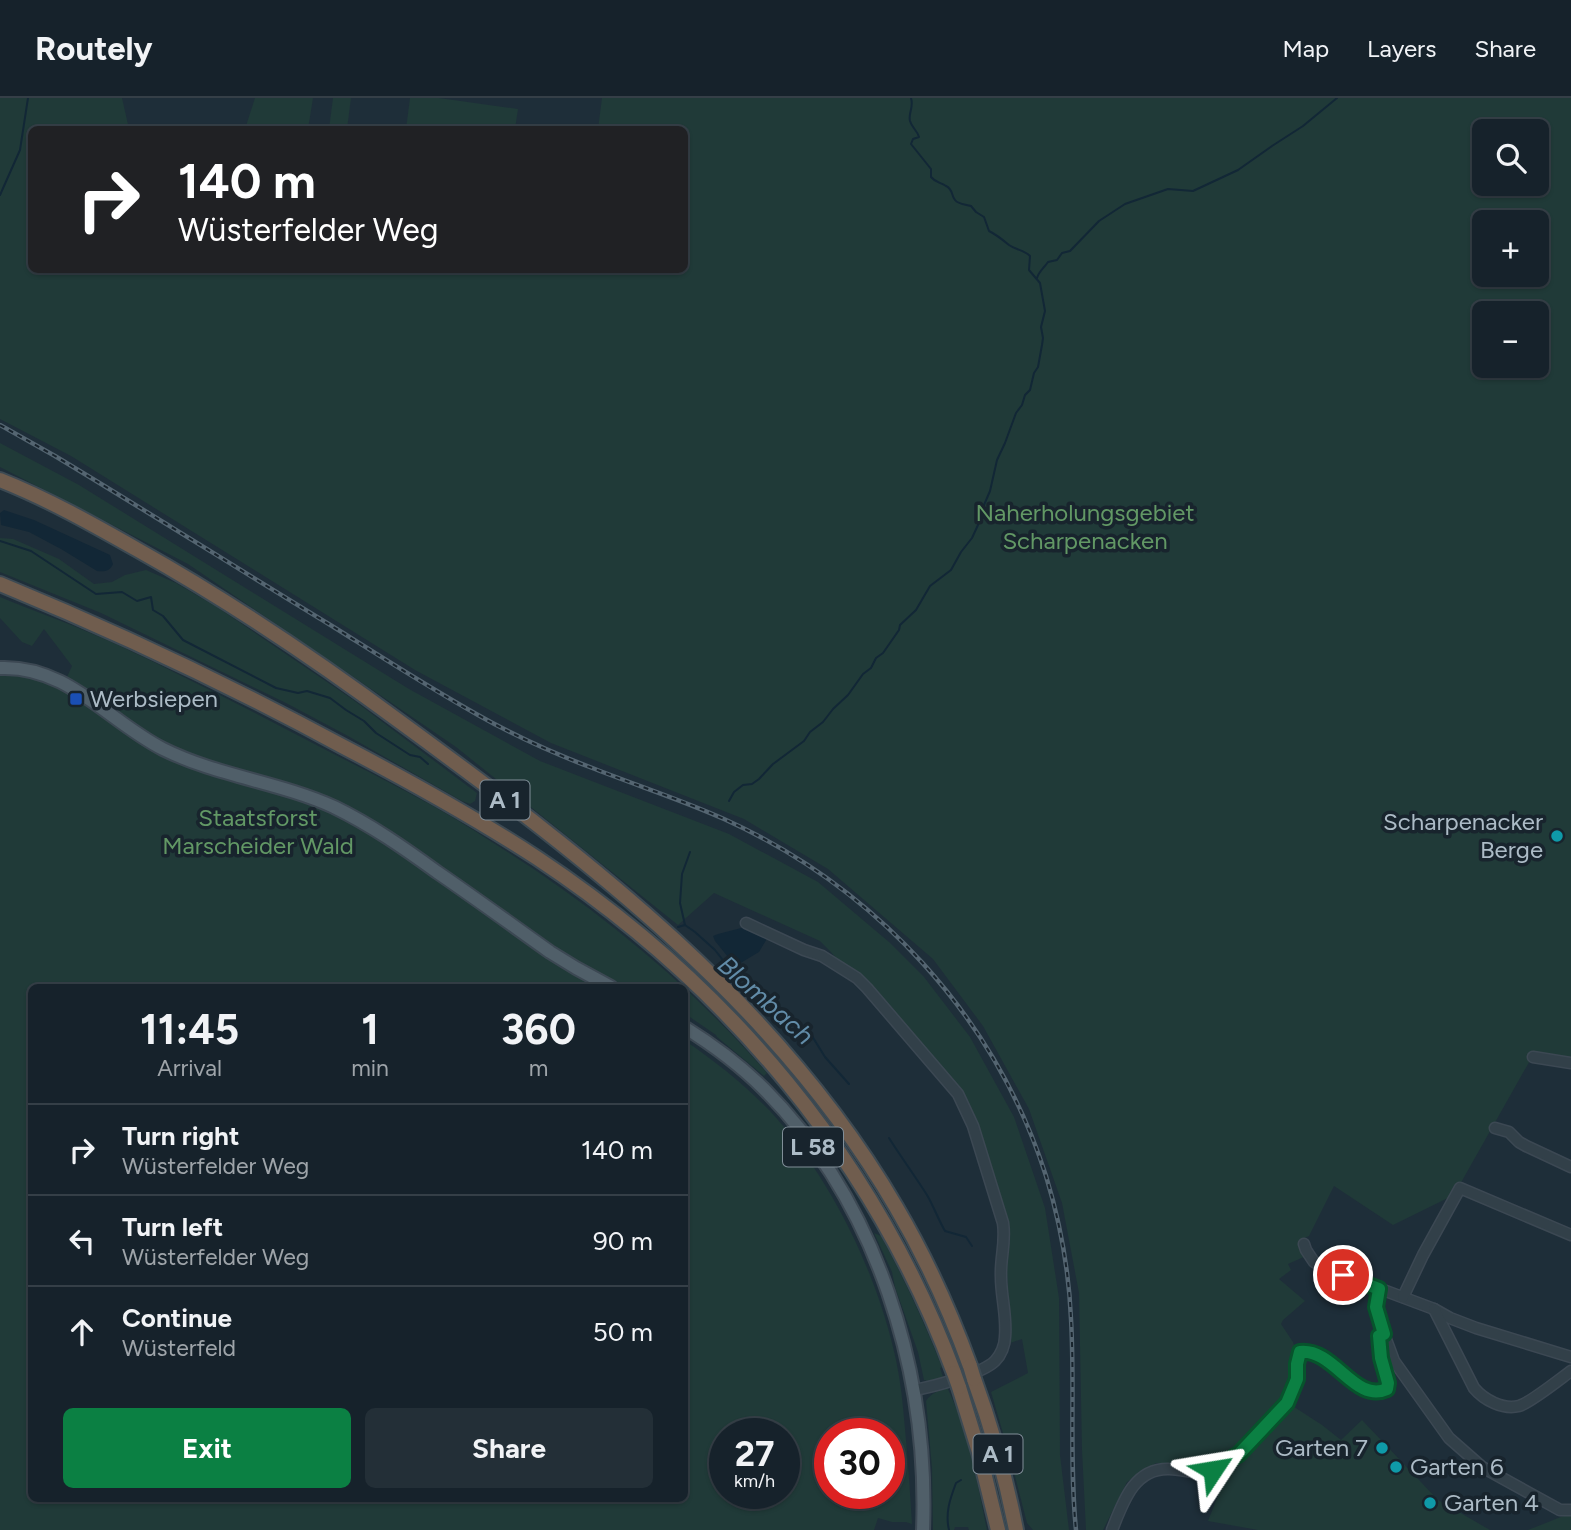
<!DOCTYPE html>
<meta charset="utf-8">
<style>
:root{--surface:#16222b;--page:#232f37;--text:#f1f3f6;--muted:#9ea4a9;--line:#353f47;--accent:#0b8043}
body{margin:0;font-family:Figtree,sans-serif;background:var(--page);color:var(--text);height:100vh;display:flex;flex-direction:column;font-size:26px;white-space:nowrap}
*{box-sizing:border-box;margin:0}
p{font-size:23px;color:var(--muted)}
.icon{flex:none;width:38px;height:38px;fill:none;stroke:currentColor;stroke-width:2;stroke-linecap:round;stroke-linejoin:round}
.map{position:relative;flex:1;overflow:hidden}
.sheet{position:absolute;left:28px;top:886px;width:660px;height:518px;display:flex;flex-direction:column;background:var(--surface);border-radius:10px;box-shadow:0 2px 5px #0004,0 0 0 2px var(--line)}
.sheet>*{flex:none}
.top-card{position:absolute;left:28px;top:28px;width:660px;height:147px;border-radius:10px;box-shadow:0 2px 5px #0004,0 0 0 2px var(--line);background:#202124;color:#fff;overflow:hidden}
.tools{position:absolute;left:1472px;top:21px;display:grid;gap:14px}
.tools a{display:grid;place-items:center;width:77px;height:77px;border-radius:10px;background:var(--surface);box-shadow:0 2px 5px #0004,0 0 0 2px var(--line);font-size:35px}
.speed{position:absolute;left:709px;top:1320px;display:flex;gap:14px;font-size:35px;font-weight:700;text-align:center}
.speed>*{display:grid;place-content:center;width:91px;height:91px;border-radius:50%;background:var(--surface);box-shadow:0 2px 5px #0004,0 0 0 2px var(--line);line-height:1}
.speed small{font-size:18px;font-weight:400}
.speed .limit{border:10px solid #d22;background:#fff;color:#111}
.pin{position:absolute;display:grid;place-items:center;width:60px;height:60px;color:#fff;margin:-30px;border:4px solid #fff;border-radius:50%;box-shadow:0 2px 7px #0007}
.me{position:absolute;width:77px;margin:-38px;rotate:57deg;stroke-linejoin:round;filter:drop-shadow(0 0 5px #0008)}
.turn{display:flex;align-items:center;gap:24px;height:147px;padding:0 35px;font-size:32px}
.turn .icon{width:91px;height:91px;stroke-width:2.5}
.turn b{display:block;font-size:49px;line-height:60px}
.eta{display:flex;justify-content:space-evenly;align-items:center;height:119px;text-align:center}
.eta b{font-size:42px;font-weight:700;line-height:49px}
.primary-button{display:flex;gap:14px;margin-top:auto;padding:14px 35px}
.primary-button a{flex:1;height:80px;border-radius:10px;background:var(--accent);color:#fff;font-size:28px;font-weight:700;line-height:80px;text-align:center}
.primary-button a+a{background:var(--page);color:var(--text)}
ul{padding:0;list-style:none}
li{display:flex;align-items:center;gap:21px;height:91px;padding:0 35px;border-top:2px solid var(--line)}
li div{flex:1}
li b{display:block;font-size:26px}
li em{font-style:normal}
header{display:flex;align-items:center;gap:42px;box-sizing:border-box;height:98px;padding:0 35px;background:var(--surface);border-bottom:2px solid var(--line)}
header strong{font-size:33px}
nav{display:flex;gap:38px;margin-inline-start:auto;font-size:24px}
.map>svg:first-child{display:block}
</style>
<header>
<strong>Routely</strong>
<nav><a>Map</a><a>Layers</a><a>Share</a></nav>
</header>
<div class="map">
<svg width="1571" height="1432" viewBox="0 0 1571 1432">
<rect width="100%" height="100%" fill="#1e2e39"/>
<g fill="#203a38" fill-rule="evenodd">
<path d="M0,0H122L129,31L32,32V172H684V32L598,31L602,0H1571V962L1532,959L1454,1097L1393,1127L1334,1088L1309,1138L1300,1142L1301,1151L1306,1158L1288,1166L1291,1172L1279,1181L1305,1203L1283,1222L1281,1226L1293,1244L1297,1257L1285,1303L1322,1327L1341,1342L1362,1322L1438,1402L1490,1432H1258L1208,1423L1230,1367L1193,1368L1156,1365L1127,1384L1103,1432H1086L1082,1352L1079,1195L1062,1105L1029,1011L983,928L933,861L828,771L744,721L551,645L415,572L71,358L0,321ZM1484,33H1536V86H1484ZM1484,124H1536V177H1484ZM1484,215H1536V268H1484Z"/>
<polygon points="255,0 313,0 308,31 245,31"/>
<polygon points="333,0 351,0 347,31 329,31"/>
<polygon points="410,0 439,0 518,11 515,31 406,31"/>
<polygon points="0,345 79,387 409,591 540,663 729,736 818,784 889,844 924,879 970,939 1014,1019 1045,1110 1059,1200 1060,1357 1069,1432 1033,1432 1027,1425 1010,1359 991,1294 1028,1275 1022,1241 1010,1245 1011,1238 1007,1176 1007,1134 969,1013 830,853 820,843 714,795 678,827 456,649 188,466 0,369"/>
<polygon points="0,440 13,441 59,461 94,486 112,484 125,477 146,472 176,485 217,509 352,601 477,695 475,703 470,706 462,703 348,638 286,605 101,515 0,474"/>
<path d="M0,499C39,515 79,529 118,547C188,580 257,616 326,652C357,668 389,684 420,701C449,716 478,735 506,753C603,815 691,888 767,975L764,978L717,939L716,937L684,915V889H32V1400H684V942C715,963 744,986 770,1013C831,1080 877,1174 896,1262C901,1285 903,1308 905,1331C908,1362 910,1394 912,1426L906,1424H892L878,1420L874,1432H0V563C24,564 46,567 67,579L72,568L44,531L32,548L22,544L0,520ZM724,1335H784V1395H724ZM830,1335H889V1395H830Z"/>
<path d="M874,1135L881,1138C904,1180 924,1224 942,1269L940,1270L944,1282L932,1284L924,1282L918,1254L895,1189L892,1174Z"/>
<path d="M947,1289C967,1330 978,1386 987,1432H969L968,1429H955L954,1432H933L932,1370L926,1303C931,1295 939,1293 947,1289Z"/>
<polygon points="1571,1415 1571,1432 1528,1432"/>
</g>
<g fill="#122736">
<path d="M4,412L34,422L110,457L113,466C110,473 105,474 97,473L61,451L29,434L1,427L0,415Z"/>
<polygon points="745,829 768,839 759,854 739,866 739,868 737,870 715,843 713,838 718,836"/>
</g>
<g fill="none" stroke-linecap="round" stroke-linejoin="round">
<g stroke="#122736" stroke-width="2">
<polyline points="0,97 20,52 28,0"/>
<path d="M1037,180C1039,173 1044,170 1048,164L1057,162L1062,155L1070,153L1099,123L1125,106L1168,91L1193,93L1238,72L1272,48L1303,28L1337,0"/>
<polyline points="0,443 31,453 96,496 122,494 137,503 151,499 153,512 163,518 183,542 276,590 298,595 307,593 330,600 346,612 364,623 376,635 410,657 420,659 428,666"/>
<path d="M729,703L734,694L743,687L752,686L759,681L773,666L804,643L810,634L823,624L833,611L848,597L863,576L871,570L876,560L883,555L899,532L900,527L916,512L930,488L951,472L961,454L972,440L978,427L981,414L990,393L997,362L1005,345L1016,315L1022,307L1025,297L1030,292L1034,275L1038,269L1042,247L1043,240L1041,229L1045,213L1040,185L1029,172L1030,158C1024,152 1016,152 1009,147C1003,142 997,137 989,133L984,119L976,114L971,108C966,106 959,107 955,102C951,97 953,91 946,88C940,84 936,85 931,79V71L911,46L913,41L919,39C917,32 912,30 910,23C908,15 914,10 911,0"/>
<polyline points="685,827 680,805 682,776 690,754"/>
<polyline points="678,829 685,827 695,834 715,852 733,875 744,878 759,902 783,915 812,938 825,959 849,986"/>
<path d="M889,1040C901,1059 915,1078 927,1097C934,1109 938,1121 945,1133L966,1139L972,1148"/>
<path d="M949,1432C945,1415 950,1401 956,1385L961,1382"/>
</g>
<defs>
<g id="minor">
<path d="M746,825L804,852L822,858L857,880L867,890L958,996L973,1028L1003,1125C1006,1145 1000,1160 1001,1179C1001,1199 1007,1218 1005,1239C1005,1247 1001,1257 995,1263C982,1276 932,1289 914,1292"/>
<polyline points="1533,959 1571,965"/>
<polyline points="1495,1030 1509,1034 1519,1044 1526,1048 1571,1069"/>
<polyline points="1304,1146 1306,1152 1314,1164 1343,1177 1434,1211 1450,1220 1476,1230 1571,1259"/>
<polyline points="1379,1191 1376,1209 1384,1236 1394,1263 1449,1340 1482,1369 1560,1412 1571,1412"/>
<polyline points="1403,1199 1423,1157 1460,1090 1571,1137"/>
<path d="M1434,1211L1474,1290C1484,1302 1503,1312 1519,1308C1530,1305 1560,1281 1571,1273"/>
<path d="M1112,1432C1123,1404 1134,1370 1169,1371C1182,1371 1194,1376 1207,1374C1233,1369 1251,1343 1268,1325C1274,1318 1282,1312 1287,1305C1291,1299 1295,1288 1297,1281C1298,1271 1297,1263 1300,1254C1334,1250 1355,1306 1386,1291L1388,1285L1381,1260L1379,1238L1384,1236"/>
</g>
<g id="major">
<path d="M0,570C67,567 108,623 163,651C217,678 279,684 334,709C371,727 404,750 437,774C475,800 512,827 550,854L576,870L611,889"/>
<path d="M684,929C713,947 740,967 764,991C877,1104 929,1274 923,1432"/>
</g>
<g id="highway">
<path d="M0,382C48,401 94,427 138,452C231,504 318,563 403,626C589,762 779,907 896,1109C926,1160 950,1213 970,1268"/>
<path d="M0,486C117,534 231,588 342,648C409,683 474,719 537,760C727,886 874,1060 954,1275"/>
<path d="M974,1281C992,1330 1006,1381 1016,1432"/>
<polyline points="959,1289 979,1354 998,1432"/>
</g>
</defs>
<use href="#minor" stroke="#3c4853" stroke-width="13"/>
<use href="#major" stroke="#3c4853" stroke-width="16"/>
<use href="#highway" stroke="#3d4a53" stroke-width="18"/>
<use href="#minor" stroke="#324049" stroke-width="10"/>
<use href="#major" stroke="#505f69" stroke-width="12"/>
<use href="#highway" stroke="#705d4e" stroke-width="14"/>
<defs>
<path id="rail" d="M0,327L55,358C148,414 240,472 332,528C380,558 428,589 478,617C515,638 555,656 595,671C638,688 682,702 724,721C876,790 995,918 1046,1078C1060,1124 1069,1173 1071,1221C1075,1291 1069,1362 1076,1432"/>
</defs>
<use href="#rail" stroke="#546571" stroke-width="4.5"/>
<use href="#rail" stroke="#18242d" stroke-width="2" stroke-dasharray="5" stroke-linecap="butt"/>
<defs>
<g id="highway-bridge">
<polyline points="970,1268 974,1281"/>
<polyline points="954,1275 959,1289"/>
</g>
</defs>
<use href="#highway-bridge" stroke="#3d4a53" stroke-width="18" stroke-linecap="butt"/>
<use href="#highway-bridge" stroke="#705d4e" stroke-width="14"/>
</g>
<g fill="none" stroke-linecap="round" stroke-linejoin="round">
<defs>
<path id="route" d="M1213,1372L1239,1356L1287,1305L1297,1281V1266L1300,1254C1334,1250 1355,1306 1387,1291L1388,1285L1381,1260L1379,1238L1384,1236L1376,1209L1379,1191L1343,1177"/>
</defs>
<use href="#route" stroke="#07532c" stroke-width="18"/>
<use href="#route" stroke="#0b8043" stroke-width="12"/>
</g>
<rect fill="#1a4fb4" stroke="#18242d" stroke-width="2.5" x="69" y="594" width="14" height="14" rx="3.5"/>
<g fill="#0f9aa8" stroke="#18242d" stroke-width="2.5">
<circle cx="1557" cy="738" r="7"/>
<circle cx="1382" cy="1350" r="7"/>
<circle cx="1396" cy="1369" r="7"/>
<circle cx="1430" cy="1405" r="7"/>
</g>
<g text-anchor="middle" stroke-width="7" stroke-linejoin="round" paint-order="stroke">
<g fill="#18242d" stroke="#808e98" stroke-width="2">
<rect x="480.5" y="682.5" width="49" height="39" rx="5"/>
<rect x="783" y="1029.5" width="60" height="39" rx="5"/>
<rect x="973.5" y="1336.5" width="49" height="39" rx="5"/>
</g>
<g font-size="23" font-weight="bold" fill="#acbbc6">
<text x="505" y="710">A 1</text>
<text x="813" y="1057">L 58</text>
<text x="998" y="1364">A 1</text>
</g>
<g font-size="24" fill="#629865" stroke="#18242d">
<text x="1085" y="423">Naherholungsgebiet<tspan x="1085" dy="28">Scharpenacken</tspan></text>
<text x="258" y="728">Staatsforst<tspan x="258" dy="28">Marscheider Wald</tspan></text>
</g>
<g font-size="24" fill="#acbbc6" stroke="#18242d" text-anchor="start">
<text x="90" y="609">Werbsiepen</text>
<text x="1543" y="732" text-anchor="end">Scharpenacker<tspan x="1543" dy="28">Berge</tspan></text>
<text x="1368" y="1358" text-anchor="end">Garten 7</text>
<text x="1410" y="1377">Garten 6</text>
<text x="1444" y="1413">Garten 4</text>
</g>
<g font-size="26" font-style="italic" fill="#628ca8" stroke="#18242d">
<text transform="translate(766 902) rotate(42)" y="9">Blombach</text>
</g>
</g>
</svg>
<div class="tools">
<a><svg class="icon" aria-label="search" viewBox="0 0 24 24"><circle cx="10" cy="10" r="6"/><path d="M15 15l6 6"/></svg></a>
<a>+</a>
<a>−</a>
</div>
<div class="speed"><div>27<small>km/h</small></div><div class="limit">30</div></div>
<div class="pin" style="left:1343px;top:1177px;background:#d93025"><svg class="icon" aria-label="arrive" viewBox="0 0 24 24"><path d="M6 21V4h12l-3 4 3 4H6"/></svg></div>
<svg class="me" style="left:1213px;top:1372px" viewBox="-20 -20 40 40"><path d="M0-17L14 15 0 8-14 15z" fill="#0b8043" stroke="#fff" stroke-width="4"/></svg>
<div class="top-card">
<div class="turn"><svg class="icon" aria-label="right" viewBox="0 0 24 24"><path d="M7 20v-9h11M14 6l5 5-5 5"/></svg><div><b>140 m</b>Wüsterfelder Weg</div></div>
</div>
<section class="sheet">
<div class="eta">
<div><b>11:45</b><p>Arrival</p></div>
<div><b>1</b><p>min</p></div>
<div><b>360</b><p>m</p></div>
</div>
<ul>
<li><svg class="icon" aria-label="right" viewBox="0 0 24 24"><path d="M7 20v-9h11M14 6l5 5-5 5"/></svg><div><b>Turn right</b><p>Wüsterfelder Weg</p></div><em>140 m</em></li>
<li><svg class="icon" aria-label="left" viewBox="0 0 24 24"><path d="M17 20v-9H6M10 6l-5 5 5 5"/></svg><div><b>Turn left</b><p>Wüsterfelder Weg</p></div><em>90 m</em></li>
<li><svg class="icon" aria-label="ahead" viewBox="0 0 24 24"><path d="M12 20V5M6 11l6-6 6 6"/></svg><div><b>Continue</b><p>Wüsterfeld</p></div><em>50 m</em></li>
</ul>
<div class="primary-button"><a>Exit</a><a>Share</a></div>
</section>
</div>
